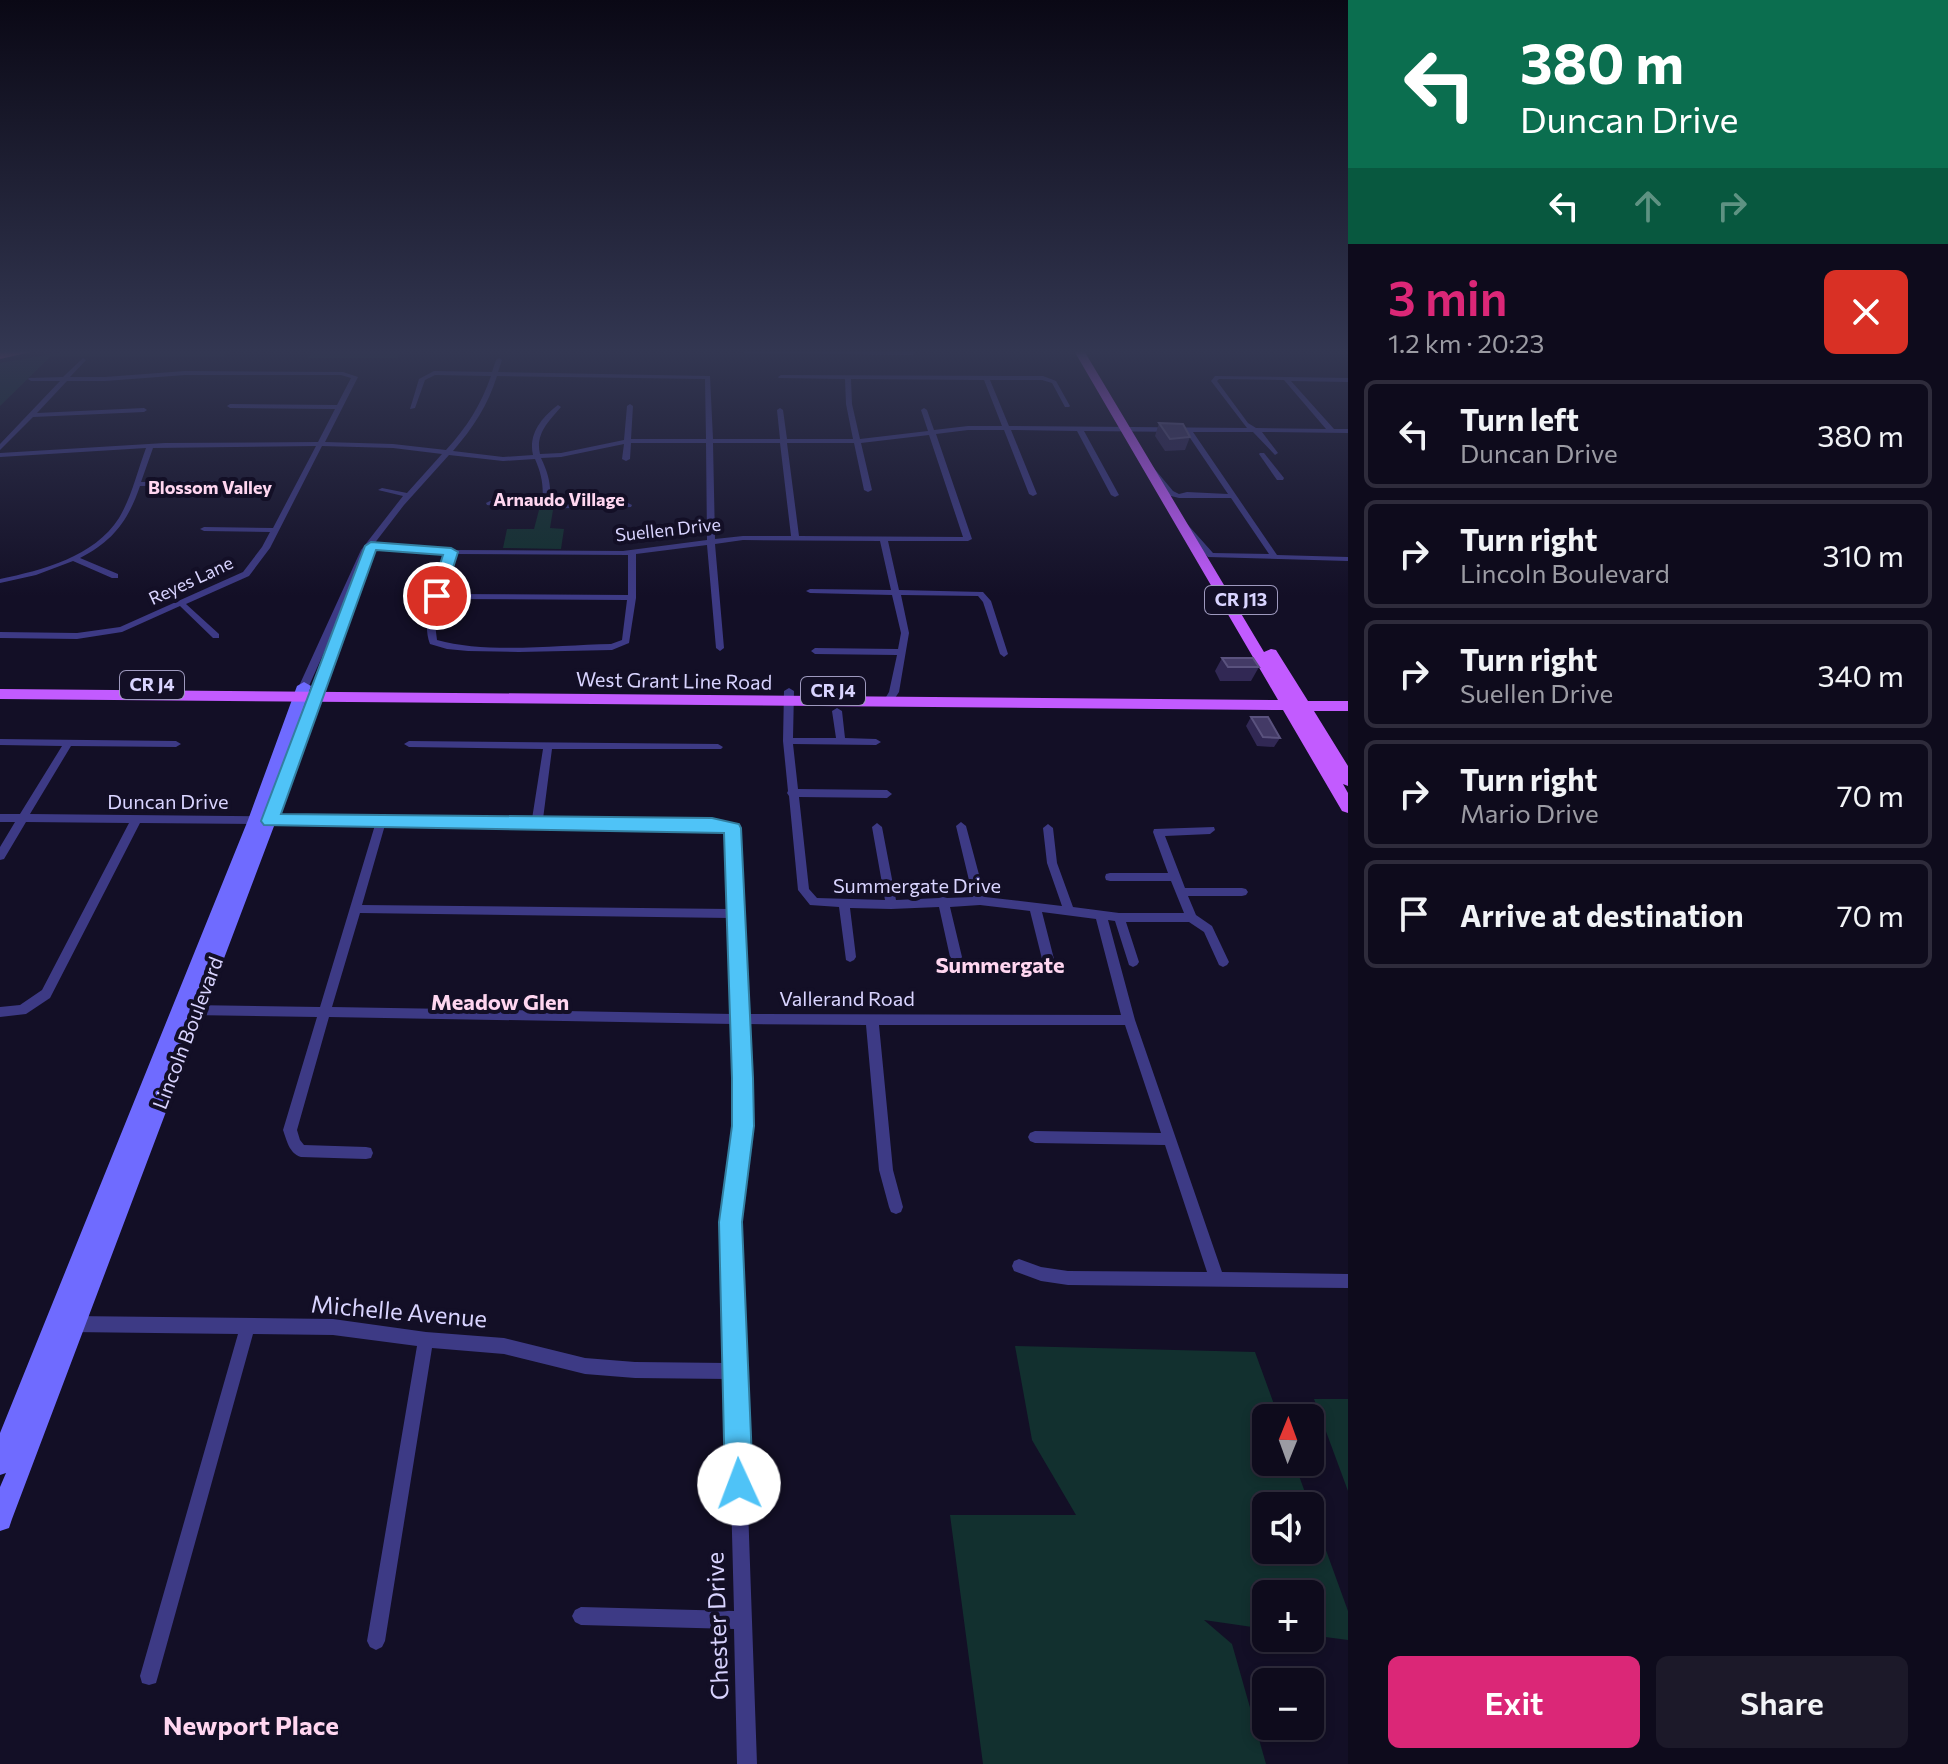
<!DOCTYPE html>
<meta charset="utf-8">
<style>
:root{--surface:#0e0b1c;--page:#1c1929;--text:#f1f3f6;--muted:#9b9ba3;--line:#2e2b3b;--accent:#db2777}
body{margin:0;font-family:Commissioner,sans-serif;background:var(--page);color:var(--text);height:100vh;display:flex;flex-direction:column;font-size:30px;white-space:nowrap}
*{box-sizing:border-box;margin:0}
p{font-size:26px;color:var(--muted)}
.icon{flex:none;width:44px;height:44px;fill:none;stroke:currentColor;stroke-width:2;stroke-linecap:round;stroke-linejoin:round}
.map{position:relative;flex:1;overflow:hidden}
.drawer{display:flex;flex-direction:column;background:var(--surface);width:600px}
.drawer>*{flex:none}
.banner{background:#0b6e4f;color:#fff;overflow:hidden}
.needle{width:52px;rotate:1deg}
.buttons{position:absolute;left:1252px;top:1404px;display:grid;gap:16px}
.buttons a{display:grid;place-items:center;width:72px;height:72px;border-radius:12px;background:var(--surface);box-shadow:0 4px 12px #0003,0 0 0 2px var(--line);font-size:40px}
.pin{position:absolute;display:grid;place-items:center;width:68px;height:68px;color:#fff;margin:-34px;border:4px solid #fff;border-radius:50%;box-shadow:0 2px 8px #0007}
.me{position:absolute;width:88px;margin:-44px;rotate:358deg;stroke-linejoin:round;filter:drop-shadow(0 0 6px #0008)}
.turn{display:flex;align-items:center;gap:28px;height:168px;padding:0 40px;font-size:36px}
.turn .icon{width:104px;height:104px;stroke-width:2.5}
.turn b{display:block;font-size:56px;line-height:68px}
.lanes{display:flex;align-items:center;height:76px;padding:0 40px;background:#0003;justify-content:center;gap:40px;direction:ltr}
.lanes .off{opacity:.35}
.round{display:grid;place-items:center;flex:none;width:84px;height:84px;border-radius:12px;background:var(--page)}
.summary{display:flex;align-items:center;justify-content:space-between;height:136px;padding:0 40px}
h1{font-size:48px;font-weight:600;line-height:60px;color:var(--accent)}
.button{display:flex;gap:16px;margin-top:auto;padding:16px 40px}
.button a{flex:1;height:92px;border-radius:12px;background:var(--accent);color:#fff;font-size:32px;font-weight:600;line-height:92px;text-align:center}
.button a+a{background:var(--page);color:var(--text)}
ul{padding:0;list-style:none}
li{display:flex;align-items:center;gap:24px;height:108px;margin:0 16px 12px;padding:0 24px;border:4px solid var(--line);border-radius:12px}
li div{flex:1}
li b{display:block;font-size:30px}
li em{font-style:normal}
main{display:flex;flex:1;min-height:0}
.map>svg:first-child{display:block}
</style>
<main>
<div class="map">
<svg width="1348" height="1764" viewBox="0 0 1348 1764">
<rect width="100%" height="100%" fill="#130f26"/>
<g fill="#12302f" fill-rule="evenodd">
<polygon points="81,349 229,349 224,357 51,356 0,406 0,363"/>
<polygon points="314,349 402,349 398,358 308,358"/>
<polygon points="539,510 553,510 550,528 564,529 561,549 503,548 507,529 534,529"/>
<path d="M1015,1346L1255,1352L1279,1418H1266V1462H1294L1348,1611V1640L1310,1635V1594H1266V1629L1204,1620L1232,1644L1266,1764H983L950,1515H1076L1032,1440ZM1266,1506H1310V1550H1266Z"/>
<polygon points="1314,1399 1348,1399 1348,1491"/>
</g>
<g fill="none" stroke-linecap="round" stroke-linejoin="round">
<g fill="#3d3a85" fill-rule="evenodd">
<polygon points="744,349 912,351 915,353 912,355 744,353 741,351"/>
<polygon points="1288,349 1322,349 1319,351 1291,351"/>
<path d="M83,358L86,360L70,377H105L185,371L343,372L358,377L325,442L393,444L446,450C467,427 481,405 491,376L435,375L425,380L415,408L410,409L419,379L434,371L492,372L496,360L499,358L502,360L498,372L710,376L713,439H780L777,410L780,408L783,410L787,439H853L846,404L845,379L779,378L778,377L781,375L1043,376L1056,381L1070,406L1069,407H1065L1052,383L1042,380H990L1009,426L1247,428L1211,381L1215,376L1348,378V382L1291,381L1334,429H1348V433L1262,432L1278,453L1275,455L1253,432H1193L1277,555L1348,557V561L1208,557L1182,529V525H1188L1213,553L1269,554L1231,498H1179L1167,495L1142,462L1148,461L1173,491L1179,494L1187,492L1228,494L1186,432L1084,431L1119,495L1115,497L1111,495L1077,431L1011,430L1037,494L1033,496L1029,494L1004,430H968L936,434L972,539L968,541H888L899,590L983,592L991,601L1008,654L1004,657L1000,654L983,602L978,596L901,595L909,633L899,692L891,704H885L883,702L889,692L897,655L815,654L811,651L815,648L898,649L901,633L892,595L810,593L806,591L810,589L891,590L880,541L743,540L715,544L724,648L720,651L716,648L707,545L636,554V598L629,643L612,650L519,652L468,651L447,649L430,644C420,619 436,578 446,554L370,548L366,557L369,556L373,558L325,686L320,689L315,686L363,564L309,686L304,689L299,686L361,550L403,496L378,490L382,488L407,493L442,454L393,448L322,446L270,548L249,576L186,604L219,634V638H213L180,606L122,632L77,639L0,638V632L77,633L120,627L243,572L262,547L270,532L204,531L200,529L204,527L273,528L316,446L153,448L141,482L216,481L220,483L216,485L140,486C128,521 113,541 80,558L118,574V578H112L73,561L36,575L0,583V579C43,570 94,557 119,518C132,496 137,472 146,448L0,457V453L165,443L318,442L335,409L230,408L227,406L230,404L337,405L351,378L341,375H185L105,381H67L37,413L144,408L147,410L144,412L33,417L0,450V444L60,381H31L28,379L29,378L63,377ZM497,376L705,379L706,439H631L633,406L630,404L627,406L624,440L561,453L540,454C535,434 549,421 561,407L558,405C542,417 528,434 533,455L503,457L453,451C473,428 488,405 497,376ZM851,379L984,380L1002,426H968L934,430L927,410L924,408L921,410L928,431L860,439L852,404ZM1219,379L1284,380L1326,429L1256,428L1248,423L1217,381ZM929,435L963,537L799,536L787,443H854L864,490L868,492L872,490L861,443ZM631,443H706L707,540L623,551L451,550L374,544L404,505L449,455L503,461L535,459C542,475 544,487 542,504L518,505L490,501L486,503L487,505L518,509L631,507L632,505L628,503L549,504C552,487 549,475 541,458L561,457L624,444L622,459L626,461L630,459ZM713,443H780L791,536H743L715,539ZM454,554L628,555V595L441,594ZM440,599L627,600L622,640L611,644C559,645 486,654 437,640L435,624Z"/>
<polygon points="1260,453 1264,453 1284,478 1283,480 1277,480 1259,454"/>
<path d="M789,688L794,691L793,738H836L832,711L837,708L842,711L845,738L876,739L881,742L876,745L793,744L798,789L887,790L892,794L887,798L799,797L809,889L817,898L885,900L872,827L877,823L882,827L896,900L939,898L943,897L947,898L973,897L956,826L961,822L966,826L985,897L1062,906L1047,863L1043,828L1048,824L1053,828L1057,863L1073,907L1119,913H1184L1171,881H1110L1106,880L1105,877L1106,874L1110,873H1168L1153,832L1154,829L1214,827L1215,830L1210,834L1165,836L1185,888H1242L1246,889L1248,892L1246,895L1242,896H1188L1196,915L1212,926L1229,962L1227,965L1223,967L1219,965L1204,932L1189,922H1126L1139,962L1137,965L1133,967L1129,965L1115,921L1108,920L1135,1020L1222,1272L1348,1274V1288L1068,1285L1041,1281L1014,1271L1012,1266L1014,1261L1019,1259L1041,1267L1068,1271L1207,1272L1165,1145L1035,1143L1030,1141L1028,1137L1030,1133L1035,1131L1161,1133L1125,1025H879L893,1170L903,1207L901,1212L896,1214L891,1212L889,1207L879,1170L866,1025L746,1024L750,1126L738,1222L757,1764H737L734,1629L581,1625L575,1622L572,1616L575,1610L581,1607L734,1611L728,1379L635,1378L585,1374L504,1354L432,1348L385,1641L382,1647L376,1650L370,1647L367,1641L417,1346L333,1335L253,1334L158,1676L156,1683L149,1685L142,1683L140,1676L238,1334L71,1332L66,1329L63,1324L66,1319L71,1316L333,1319L426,1332L504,1338L585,1358L635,1362L727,1363L724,1222L736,1126L733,1024L329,1017L297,1130L300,1140L304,1145L366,1147L371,1148L373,1153L371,1158L366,1159L301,1157C289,1153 287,1141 283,1130L317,1017L190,1015L186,1014L184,1010L186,1006L190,1005L320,1007L375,825L140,823L50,998L26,1014L0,1017V1007L20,1005L42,990L129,823L26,822L4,859L0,860V847L15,822H0V814H20L62,746L0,745V739L176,741L181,744L176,747L71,746L30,814L532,819L543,749L409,747L404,744L409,741L718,744L723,747L721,749H552L543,819L712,820L737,825L743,914L745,1014L1121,1015L1096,919L1042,912L1054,959L1052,962L1048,964L1044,962L1042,959L1030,911L980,905L950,907L962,957L960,960L956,962L952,960L950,957L939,907L891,909L850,908L856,957L854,960L850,962L846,960L839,907L810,905L798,890L789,796L787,793L788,791L783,741L784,691ZM385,825L712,828L728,831L730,909L362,905ZM360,913L730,918L733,1014L332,1007Z"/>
</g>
<polygon fill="#6f6bff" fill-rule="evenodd" points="304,682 311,686 287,754 313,686 320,682 327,686 12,1519 9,1528 0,1531 0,1487 6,1473 0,1475 0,1433 248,820 297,686"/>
<polygon fill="#c25bff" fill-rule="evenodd" points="1073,349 1083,349 1264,652 1271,649 1276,650 1308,701 1348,701 1348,711 1314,711 1348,766 1348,786 1343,784 1348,793 1348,813 1342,811 1283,710 0,699 0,689 1278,700"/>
<polygon fill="#ff4fa3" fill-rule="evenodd" points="19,349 44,349 0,359 0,353"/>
</g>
<g fill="#312854">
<polygon points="1159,423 1190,437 1185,450 1165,451 1155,436"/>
<polygon points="1222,658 1259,667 1251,681 1220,681 1215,671"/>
<polygon points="1251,717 1280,738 1274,747 1257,746 1246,726"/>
</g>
<g fill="#433a66" stroke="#5a527e" stroke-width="2">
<polygon points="1159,423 1183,424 1190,437 1170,439"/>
<polygon points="1222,658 1253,658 1259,667 1228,667"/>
<polygon points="1251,717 1268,717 1280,738 1263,737"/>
</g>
<linearGradient id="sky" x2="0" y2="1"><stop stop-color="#0a0815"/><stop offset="0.59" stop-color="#333752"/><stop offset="1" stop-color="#333752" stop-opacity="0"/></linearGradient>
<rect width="1348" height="596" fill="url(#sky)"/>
<polygon fill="#4fc3f7" stroke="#337fa1" stroke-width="2" points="371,542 451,548 458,552 444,596 437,600 430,596 443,555 376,550 281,814 712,818 739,824 741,828 753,1078 754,1126 742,1222 753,1484 749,1494 739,1498 729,1494 725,1484 719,1222 732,1126 732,1078 724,833 264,825 261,821 365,546"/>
<g text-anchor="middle" stroke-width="8" stroke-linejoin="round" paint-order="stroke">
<g font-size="18" font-weight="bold" fill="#ffd6f0" stroke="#130f26">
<text x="210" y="494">Blossom Valley</text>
<text x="559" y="506">Arnaudo Village</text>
</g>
<g font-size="18" fill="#d9d4ff" stroke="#130f26">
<text transform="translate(668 530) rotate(-6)" y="6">Suellen Drive</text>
<text transform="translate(191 581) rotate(-25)" y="6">Reyes Lane</text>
</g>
<g fill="#130f26" stroke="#9e99be" stroke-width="2">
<rect x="1205" y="586" width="72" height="28" rx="6"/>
<rect x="120" y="671" width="64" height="28" rx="6"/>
<rect x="801" y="677" width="64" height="28" rx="6"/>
</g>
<g font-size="18" font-weight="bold" fill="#d9d4ff">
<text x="1241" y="606">CR J13</text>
<text x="152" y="691">CR J4</text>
<text x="833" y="697">CR J4</text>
</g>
<g font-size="20" fill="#d9d4ff" stroke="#130f26">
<text transform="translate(674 681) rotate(1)" y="7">West Grant Line Road</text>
<text x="168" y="809">Duncan Drive</text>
<text x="917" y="893">Summergate Drive</text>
<text x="847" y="1006">Vallerand Road</text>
<text transform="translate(188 1033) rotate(-69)" y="7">Lincoln Boulevard</text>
</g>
<g font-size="22" font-weight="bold" fill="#ffd6f0" stroke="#130f26">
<text x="1000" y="973">Summergate</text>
<text x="500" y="1010">Meadow Glen</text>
</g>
<g font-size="24" fill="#d9d4ff" stroke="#130f26">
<text transform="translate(399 1312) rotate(5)" y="8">Michelle Avenue</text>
<text transform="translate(718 1626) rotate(-92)" y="8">Chester Drive</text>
</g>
<g font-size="26" font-weight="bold" fill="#ffd6f0" stroke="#130f26">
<text x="251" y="1735">Newport Place</text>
</g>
</g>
</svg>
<div class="buttons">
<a><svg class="needle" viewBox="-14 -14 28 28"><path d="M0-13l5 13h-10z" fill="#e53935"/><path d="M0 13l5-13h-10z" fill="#9b9ba3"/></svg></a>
<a><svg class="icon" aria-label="sound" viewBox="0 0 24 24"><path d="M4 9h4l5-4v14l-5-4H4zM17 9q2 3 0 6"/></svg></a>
<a>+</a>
<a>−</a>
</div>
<div class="pin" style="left:437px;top:596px;background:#d93025"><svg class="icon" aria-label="arrive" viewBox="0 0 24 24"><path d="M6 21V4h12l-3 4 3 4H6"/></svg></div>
<svg class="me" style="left:739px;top:1484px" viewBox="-20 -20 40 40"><circle r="19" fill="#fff"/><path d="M0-13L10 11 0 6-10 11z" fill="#4fc3f7"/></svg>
</div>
<section class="drawer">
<div class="banner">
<div class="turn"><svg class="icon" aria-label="left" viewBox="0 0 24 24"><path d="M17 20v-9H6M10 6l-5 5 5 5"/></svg><div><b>380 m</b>Duncan Drive</div></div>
<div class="lanes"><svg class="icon" aria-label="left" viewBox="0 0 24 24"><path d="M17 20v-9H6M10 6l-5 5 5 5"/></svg><svg class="icon off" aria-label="ahead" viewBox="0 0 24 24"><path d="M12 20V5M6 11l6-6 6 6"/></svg><svg class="icon off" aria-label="right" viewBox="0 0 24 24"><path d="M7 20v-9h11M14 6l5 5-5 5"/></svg></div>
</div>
<div class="summary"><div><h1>3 min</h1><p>1.2 km · 20:23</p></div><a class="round" style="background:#d93025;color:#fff"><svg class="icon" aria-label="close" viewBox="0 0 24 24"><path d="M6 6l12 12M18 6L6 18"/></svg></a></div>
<ul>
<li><svg class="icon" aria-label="left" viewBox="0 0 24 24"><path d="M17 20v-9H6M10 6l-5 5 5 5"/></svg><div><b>Turn left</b><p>Duncan Drive</p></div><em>380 m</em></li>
<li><svg class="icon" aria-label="right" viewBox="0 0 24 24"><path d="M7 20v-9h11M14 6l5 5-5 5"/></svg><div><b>Turn right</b><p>Lincoln Boulevard</p></div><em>310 m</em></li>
<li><svg class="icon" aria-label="right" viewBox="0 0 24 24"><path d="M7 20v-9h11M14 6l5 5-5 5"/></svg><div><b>Turn right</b><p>Suellen Drive</p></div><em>340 m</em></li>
<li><svg class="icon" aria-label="right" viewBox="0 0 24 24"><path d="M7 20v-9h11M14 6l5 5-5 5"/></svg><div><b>Turn right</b><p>Mario Drive</p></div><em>70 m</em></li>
<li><svg class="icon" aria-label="arrive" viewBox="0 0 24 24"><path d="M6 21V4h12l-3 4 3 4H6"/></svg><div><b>Arrive at destination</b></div><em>70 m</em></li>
</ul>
<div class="button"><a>Exit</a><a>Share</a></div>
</section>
</main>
